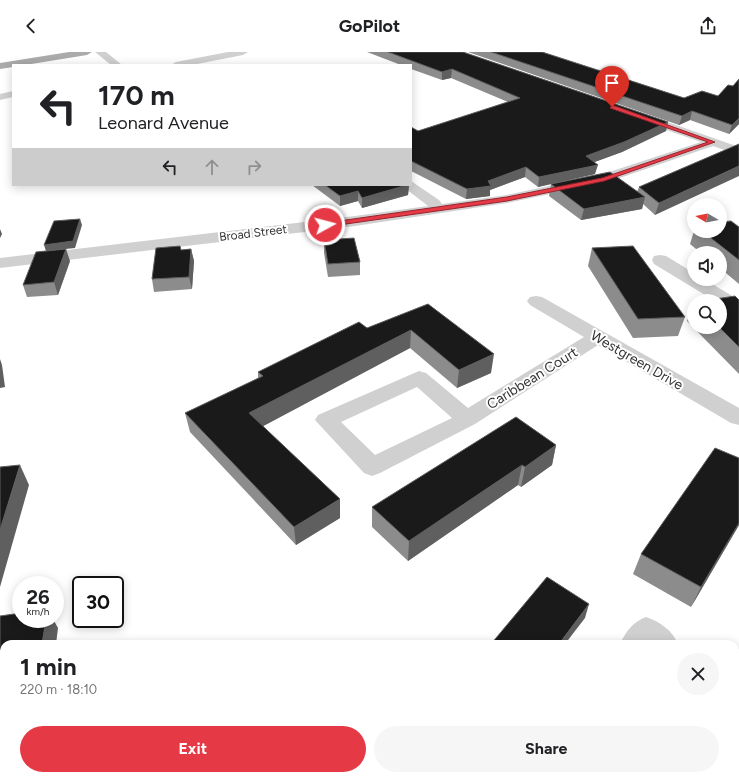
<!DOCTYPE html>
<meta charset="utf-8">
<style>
:root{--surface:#fff;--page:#f6f6f6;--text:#202124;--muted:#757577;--accent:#e63946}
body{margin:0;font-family:Figtree,sans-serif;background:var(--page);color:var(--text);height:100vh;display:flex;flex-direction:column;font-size:15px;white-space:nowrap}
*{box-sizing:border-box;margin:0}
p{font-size:13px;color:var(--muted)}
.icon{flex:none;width:22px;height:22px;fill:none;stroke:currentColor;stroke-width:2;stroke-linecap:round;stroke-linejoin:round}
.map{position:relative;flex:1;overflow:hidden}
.panel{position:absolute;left:0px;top:588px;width:739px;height:140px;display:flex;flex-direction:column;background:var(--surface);border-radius:12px 12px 0 0;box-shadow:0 2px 10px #0003}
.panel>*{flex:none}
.hud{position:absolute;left:12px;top:12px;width:400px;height:122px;border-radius:0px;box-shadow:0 2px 10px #0003;background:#fff;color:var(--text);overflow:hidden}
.needle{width:26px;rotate:280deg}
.fabs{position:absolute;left:687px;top:146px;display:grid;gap:8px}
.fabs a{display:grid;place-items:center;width:40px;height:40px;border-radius:50%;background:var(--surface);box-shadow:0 2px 10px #0003;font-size:20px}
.speed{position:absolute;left:12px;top:524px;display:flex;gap:8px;font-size:20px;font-weight:700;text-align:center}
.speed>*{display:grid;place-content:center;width:52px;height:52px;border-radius:50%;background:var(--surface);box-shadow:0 2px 10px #0003;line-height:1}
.speed small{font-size:10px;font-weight:400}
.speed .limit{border:2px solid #111;border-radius:6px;background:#fff;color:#111}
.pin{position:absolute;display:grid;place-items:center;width:34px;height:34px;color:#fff;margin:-41px -17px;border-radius:50% 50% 50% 0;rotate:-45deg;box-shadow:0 0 4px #0007}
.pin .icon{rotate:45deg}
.me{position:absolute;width:44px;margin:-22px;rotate:83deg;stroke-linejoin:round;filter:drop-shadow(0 0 3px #0008)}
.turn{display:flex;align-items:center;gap:14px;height:84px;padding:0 20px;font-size:18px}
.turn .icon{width:52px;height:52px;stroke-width:2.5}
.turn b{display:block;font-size:28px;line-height:34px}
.lanes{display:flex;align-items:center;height:38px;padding:0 20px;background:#0003;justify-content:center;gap:20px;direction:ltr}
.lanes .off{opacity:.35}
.round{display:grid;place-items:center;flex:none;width:42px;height:42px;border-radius:21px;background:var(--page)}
.summary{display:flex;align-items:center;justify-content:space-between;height:68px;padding:0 20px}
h1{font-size:24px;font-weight:700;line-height:30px}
.primary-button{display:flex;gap:8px;margin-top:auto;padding:8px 20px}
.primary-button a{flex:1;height:46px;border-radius:24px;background:var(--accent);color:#fff;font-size:16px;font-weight:700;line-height:46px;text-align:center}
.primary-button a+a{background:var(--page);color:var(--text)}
header{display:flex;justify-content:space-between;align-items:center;height:52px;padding:0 20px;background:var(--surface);font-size:18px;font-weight:700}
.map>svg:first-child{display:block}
</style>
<header><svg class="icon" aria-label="back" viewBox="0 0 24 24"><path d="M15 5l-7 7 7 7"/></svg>GoPilot<svg class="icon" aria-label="share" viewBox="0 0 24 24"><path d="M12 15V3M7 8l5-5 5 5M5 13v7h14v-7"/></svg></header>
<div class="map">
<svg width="739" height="728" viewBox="0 0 739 728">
<rect width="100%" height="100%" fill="#fff"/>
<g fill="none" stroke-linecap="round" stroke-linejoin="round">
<g fill="#d0d0d0" fill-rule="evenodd">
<polygon points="95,0 106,0 122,13 111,13"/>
<polygon points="228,0 248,0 243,3 192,13 171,13 176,10"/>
<polygon points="13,39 13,45 0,48 0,42"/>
<polygon points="639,60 739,95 739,103 713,94 608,130 507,151 355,174 0,216 0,206 355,164 428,154 401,133 411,133 411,129 439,148 442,152 507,143 600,123 701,90 635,67 633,64"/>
<polygon points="660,203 666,204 694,221 694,227 704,227 739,248 739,262 733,260 720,252 720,249 715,249 654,212 652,208 654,204"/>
<path d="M536,244L542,245L739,356V373L731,371L598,293L475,372L380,421L372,424L364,421L315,368L318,363L419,319L426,321L468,356L584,285L530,253L527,249L530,245ZM417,335L452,366L375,403L341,370Z"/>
<path d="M646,565C660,570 672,578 678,592H620C626,579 633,570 646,565Z"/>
<polygon points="735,636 739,637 739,669 735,668"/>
<polygon points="617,724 654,724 656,728 619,728"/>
</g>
<polygon fill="#ababab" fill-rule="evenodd" points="69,0 92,0 87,3 25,13 13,13 13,15 0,17 0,11"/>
</g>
<g fill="#8c8c8c">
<polygon points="367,0 463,0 668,70 666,79 622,100 594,110 595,122 538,135 525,125 490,138 490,144 466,147 411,119 411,75 418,79 508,50 451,26 442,28 411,17 411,13 401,13"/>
<polygon points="468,0 542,0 684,46 718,44 733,34 739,27 739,72 729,82 690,68 679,73"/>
<polygon points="739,92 655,163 643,152 642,157 581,168 549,144 551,132 637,140 639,135"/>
<polygon points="312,133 409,133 408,143 362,156 358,149 340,154"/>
<polygon points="739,175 739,232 720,216 720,201 701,201 690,192 694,179 720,179"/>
<polygon points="324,188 360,210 360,223 328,225 324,201"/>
<polygon points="592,196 685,265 678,284 633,286 588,214"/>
<polygon points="191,197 194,209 192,237 154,240 152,227 181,198"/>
<polygon points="70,209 58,243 27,245 23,233"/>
<polygon points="739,248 739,322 687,269 694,250 694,275 720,275"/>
<polygon points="428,252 491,321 457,336 410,296 263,374 340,466 296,493 190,380 185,361 258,326 258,320 367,276"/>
<polygon points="556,393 552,413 521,435 518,433 408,509 372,475 372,455"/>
<polygon points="739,406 739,473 691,555 633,522 641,502"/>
<polygon points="400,724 541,724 547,728 405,728"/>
</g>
<g fill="#5f5f5f">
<polygon points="452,17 451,26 442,28 442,20"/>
<polygon points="692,59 690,68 679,73 682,64"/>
<polygon points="739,66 739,72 729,82 732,73"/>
<polygon points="668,70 666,79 622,100 584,114 586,104"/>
<polygon points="598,113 595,122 538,135 539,125"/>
<polygon points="739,114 739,124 655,163 659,151"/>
<polygon points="526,115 525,125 490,138 490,144 466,147 467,137"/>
<polygon points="407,133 409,133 408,143 362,156 362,146"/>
<polygon points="358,139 358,149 340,154 340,144"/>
<polygon points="645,145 642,157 581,168 584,157"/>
<polygon points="80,167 82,173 75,196 46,199 44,193"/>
<polygon points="0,177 2,182 0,186"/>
<polygon points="66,197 70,209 58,243 54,230"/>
<polygon points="191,197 194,209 192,237 189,225"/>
<polygon points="411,278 410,296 252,380 249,361"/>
<polygon points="494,302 491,321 457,336 459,318"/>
<polygon points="0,307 2,313 5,335 0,336"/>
<polygon points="556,393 552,413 521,435 525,415"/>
<polygon points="20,413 29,433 0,535 0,478"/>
<polygon points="522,413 518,433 408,509 409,489"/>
<polygon points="340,447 340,466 296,493 294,475"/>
<polygon points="739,471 739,473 691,555 701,535"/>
<polygon points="589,552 585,566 565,592 559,592"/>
<polygon points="46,567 53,567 58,576 56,592 42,592"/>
<polygon points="22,724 37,724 37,728 21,728"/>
</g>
<g fill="#1a1a1a" stroke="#5f5f5f">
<polygon points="388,0 463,0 668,70 624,90 586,104 598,113 539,125 526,115 488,129 491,134 467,137 411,109 411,75 418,79 520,46 452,17 442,20"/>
<polygon points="491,0 542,0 684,46 702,39 718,44 728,33 733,34 739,27 739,66 732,73 692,59 682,64"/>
<polygon points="739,92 739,114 659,151 639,135"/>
<polygon points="610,120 645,145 584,157 551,132"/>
<polygon points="325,133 407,133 362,146 358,139 340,144"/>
<polygon points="80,167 73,189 44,193 54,169"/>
<polygon points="731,169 739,175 739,208 702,179 720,179 720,170"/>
<polygon points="354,186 360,210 328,212 324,188"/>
<polygon points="180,194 181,198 191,197 189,225 152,227 156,196"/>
<polygon points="633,194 685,265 638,267 592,196"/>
<polygon points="66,197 54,230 23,233 36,200"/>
<polygon points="735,244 739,248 739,295 719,275 720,275 720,249 702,249"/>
<polygon points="428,252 494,302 459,318 411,278 249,361 340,447 294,475 185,361 263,324 258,320 359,270 367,276"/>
<polygon points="516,365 556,393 525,415 522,413 409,489 372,455"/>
<polygon points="715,396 739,406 739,471 701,535 641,502"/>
<polygon points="20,413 0,478 0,415"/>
<polygon points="547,525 589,552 559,592 491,592"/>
<polygon points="21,561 21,567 46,567 42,592 4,592 4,724 22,724 21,728 0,728 0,564"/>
<polygon points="422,724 541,724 547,728 426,728"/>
</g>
<polygon fill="#e63946" stroke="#96252e" points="612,53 715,90 604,129 507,149 325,175 322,173 325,171 507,145 602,126 708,90 610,56"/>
<g text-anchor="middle" stroke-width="4" stroke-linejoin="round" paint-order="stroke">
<g font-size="12" fill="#333" stroke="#fff">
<text transform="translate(253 181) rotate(-7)" y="4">Broad Street</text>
</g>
<g font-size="14" fill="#333" stroke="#fff">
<text transform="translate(637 308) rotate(30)" y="5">Westgreen Drive</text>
<text transform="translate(532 326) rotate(-32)" y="5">Caribbean Court</text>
</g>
</g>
</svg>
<div class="fabs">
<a><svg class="needle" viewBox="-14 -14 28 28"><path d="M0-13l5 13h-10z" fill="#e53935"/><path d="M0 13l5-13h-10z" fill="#757577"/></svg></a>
<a><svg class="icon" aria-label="sound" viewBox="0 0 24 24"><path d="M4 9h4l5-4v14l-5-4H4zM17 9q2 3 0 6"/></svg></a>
<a><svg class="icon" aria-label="search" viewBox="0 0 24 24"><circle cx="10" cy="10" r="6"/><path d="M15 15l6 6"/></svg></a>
</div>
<div class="speed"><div>26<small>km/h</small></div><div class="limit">30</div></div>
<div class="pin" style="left:612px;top:55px;background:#d93025"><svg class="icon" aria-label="arrive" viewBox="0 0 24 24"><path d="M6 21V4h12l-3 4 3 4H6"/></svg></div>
<svg class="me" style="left:325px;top:173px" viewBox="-20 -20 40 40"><circle r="17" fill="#e63946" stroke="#fff" stroke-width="3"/><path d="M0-11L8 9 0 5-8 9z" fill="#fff"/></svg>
<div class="hud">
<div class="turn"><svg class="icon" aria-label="left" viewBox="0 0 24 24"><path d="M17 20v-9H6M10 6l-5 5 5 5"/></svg><div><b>170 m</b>Leonard Avenue</div></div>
<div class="lanes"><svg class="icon" aria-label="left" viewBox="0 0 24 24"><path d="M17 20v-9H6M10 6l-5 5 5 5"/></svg><svg class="icon off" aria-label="ahead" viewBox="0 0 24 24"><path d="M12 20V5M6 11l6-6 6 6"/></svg><svg class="icon off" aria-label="right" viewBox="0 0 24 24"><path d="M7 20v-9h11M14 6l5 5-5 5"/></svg></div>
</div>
<section class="panel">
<div class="summary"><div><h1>1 min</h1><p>220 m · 18:10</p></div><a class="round"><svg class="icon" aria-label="close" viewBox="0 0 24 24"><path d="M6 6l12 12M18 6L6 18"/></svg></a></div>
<div class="primary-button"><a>Exit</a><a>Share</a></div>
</section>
</div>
